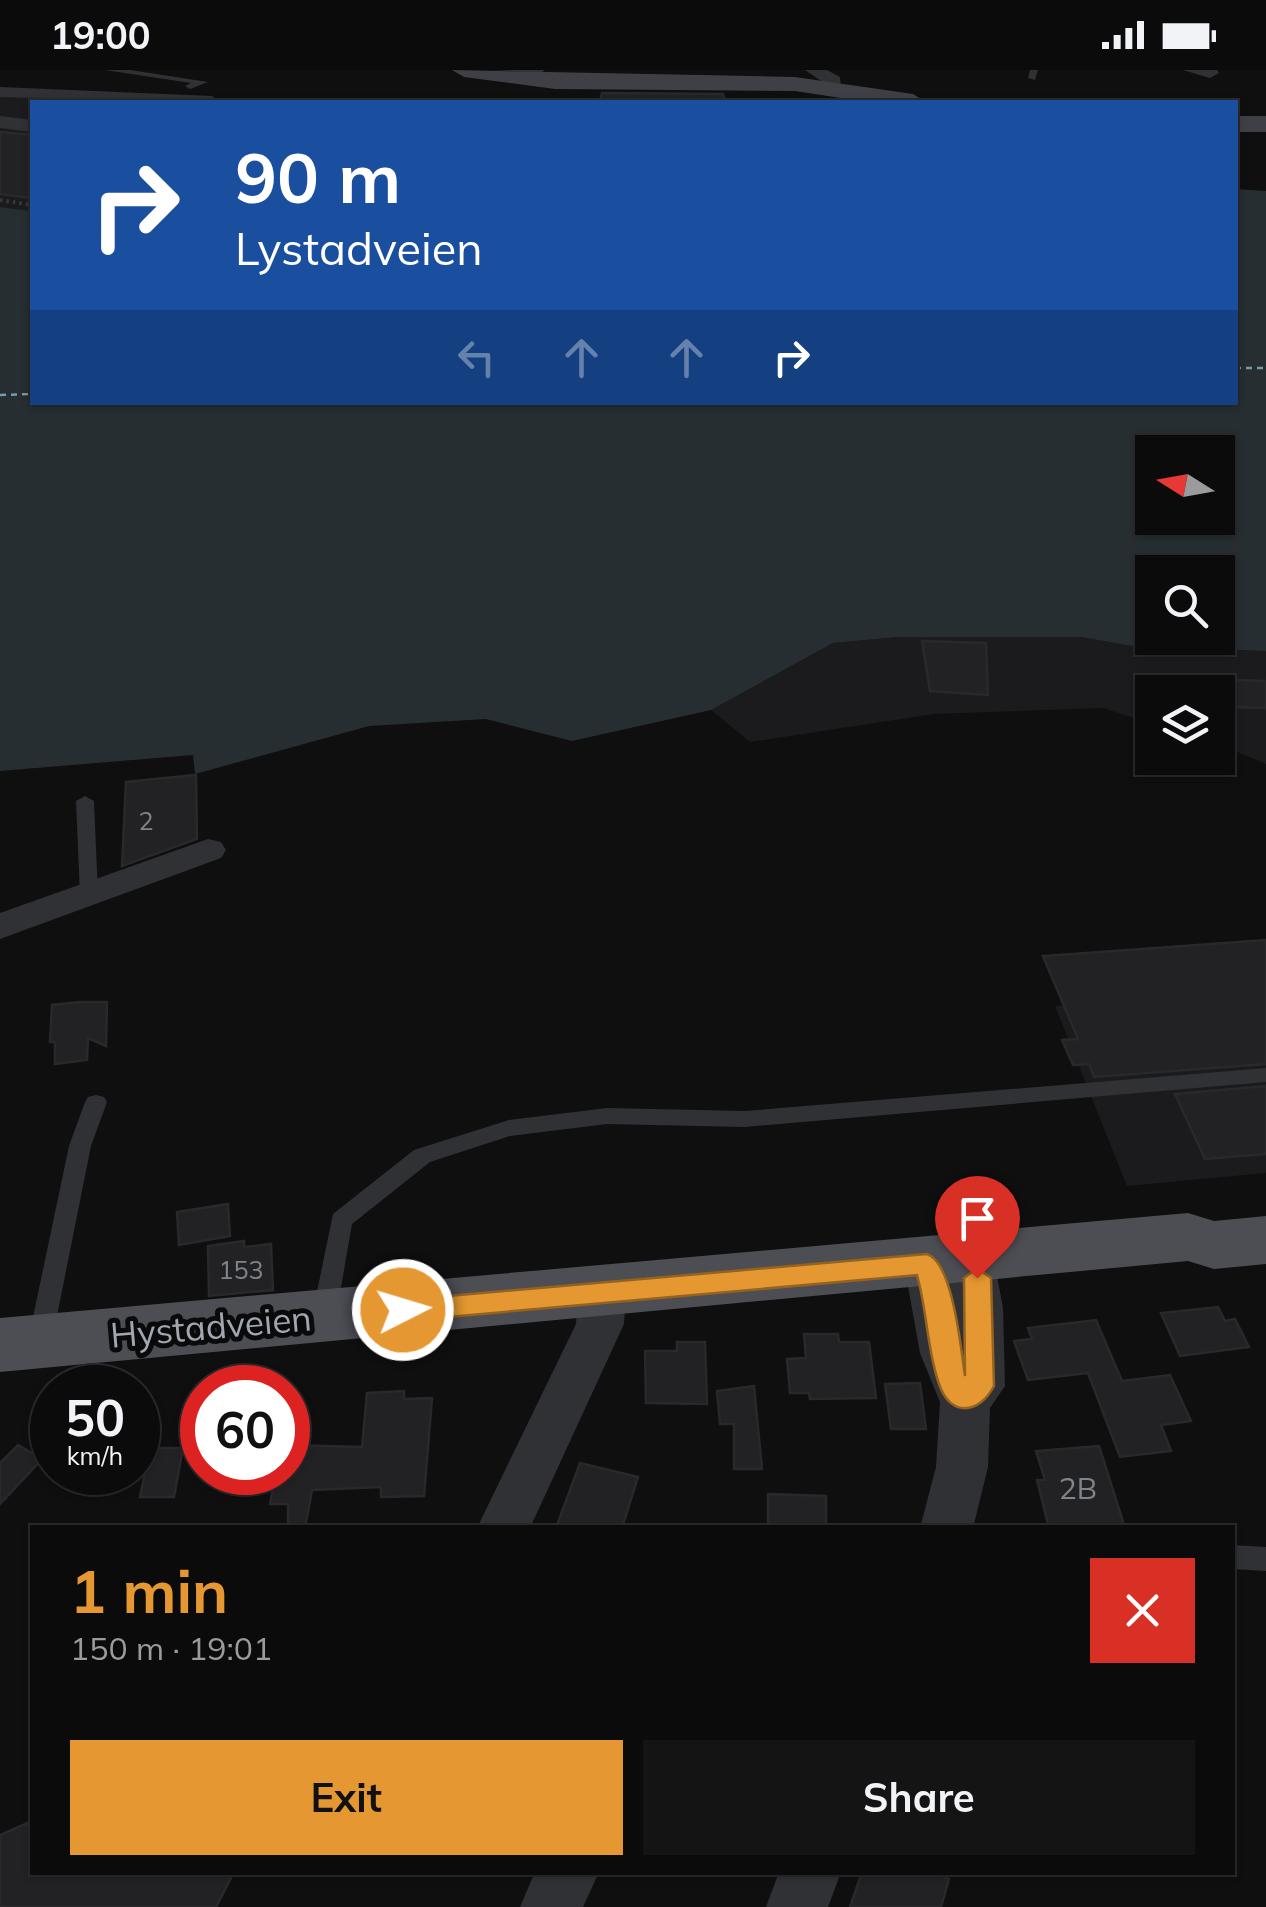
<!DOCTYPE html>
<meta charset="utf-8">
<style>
:root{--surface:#0b0b0c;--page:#141415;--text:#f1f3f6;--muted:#9a9b9d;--line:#2b2b2d;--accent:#e59831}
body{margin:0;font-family:Mulish,sans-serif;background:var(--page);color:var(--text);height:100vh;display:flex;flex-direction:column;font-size:38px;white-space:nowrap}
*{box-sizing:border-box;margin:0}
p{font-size:32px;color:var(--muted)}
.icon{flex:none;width:55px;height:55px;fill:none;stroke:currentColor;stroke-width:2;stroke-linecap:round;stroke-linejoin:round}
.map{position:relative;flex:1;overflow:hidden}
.drawer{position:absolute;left:30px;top:1455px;width:1205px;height:350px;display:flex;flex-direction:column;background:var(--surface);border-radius:0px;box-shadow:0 2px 8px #0004,0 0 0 2px var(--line)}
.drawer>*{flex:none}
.top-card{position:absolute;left:30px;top:30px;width:1208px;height:305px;border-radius:0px;box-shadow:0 2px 8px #0004,0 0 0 2px var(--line);background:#1a4fa0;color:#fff;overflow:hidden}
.needle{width:65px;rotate:281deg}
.buttons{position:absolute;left:1135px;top:365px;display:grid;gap:20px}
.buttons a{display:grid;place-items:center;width:100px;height:100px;border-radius:0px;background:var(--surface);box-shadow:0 2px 8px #0004,0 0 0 2px var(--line);font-size:50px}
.speed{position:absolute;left:30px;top:1295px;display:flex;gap:20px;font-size:50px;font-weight:700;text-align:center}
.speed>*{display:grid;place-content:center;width:130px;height:130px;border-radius:50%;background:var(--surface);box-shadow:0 2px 8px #0004,0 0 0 2px var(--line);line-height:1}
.speed small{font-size:25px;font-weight:400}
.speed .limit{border:15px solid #d22;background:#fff;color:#111}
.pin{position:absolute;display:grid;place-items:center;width:85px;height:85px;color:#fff;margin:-102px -42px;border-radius:50% 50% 50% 0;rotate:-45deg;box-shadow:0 0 10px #0007}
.pin .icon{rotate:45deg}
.me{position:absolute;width:110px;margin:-55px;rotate:85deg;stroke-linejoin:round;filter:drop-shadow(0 0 8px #0008)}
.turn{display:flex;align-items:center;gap:35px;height:210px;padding:0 40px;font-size:45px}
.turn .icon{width:130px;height:130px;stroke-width:2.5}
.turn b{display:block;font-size:70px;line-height:85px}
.lanes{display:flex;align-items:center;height:95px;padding:0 40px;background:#0003;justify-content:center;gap:50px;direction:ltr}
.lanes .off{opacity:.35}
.round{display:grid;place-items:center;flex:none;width:105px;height:105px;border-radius:0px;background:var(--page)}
.overview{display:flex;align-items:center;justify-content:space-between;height:170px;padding:0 40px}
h1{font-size:60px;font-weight:700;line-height:75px;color:var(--accent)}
.cta{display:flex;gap:20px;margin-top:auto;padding:20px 40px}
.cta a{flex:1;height:115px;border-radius:0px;background:var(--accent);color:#111;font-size:40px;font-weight:700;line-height:115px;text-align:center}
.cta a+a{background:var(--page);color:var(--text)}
.status{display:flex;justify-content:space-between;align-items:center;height:70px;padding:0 50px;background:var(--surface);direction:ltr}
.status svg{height:28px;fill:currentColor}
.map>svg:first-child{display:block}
</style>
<div class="status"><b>19:00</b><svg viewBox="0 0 49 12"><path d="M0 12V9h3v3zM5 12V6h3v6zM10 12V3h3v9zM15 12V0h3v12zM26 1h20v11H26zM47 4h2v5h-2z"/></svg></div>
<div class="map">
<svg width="1266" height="1837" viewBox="0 0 1266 1837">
<rect width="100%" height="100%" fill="#0f0f10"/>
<g fill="#1b1b1d">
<polygon points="0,22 200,32 32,32 32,141 0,137"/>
<polygon points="898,567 1081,567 1132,576 1266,581 1266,694 1218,674 1218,622 1152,622 1152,654 1103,638 934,644 750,672 711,640 833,573"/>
<polygon points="1266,921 1266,1103 1127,1116 1055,936"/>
</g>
<path fill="#262e32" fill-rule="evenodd" d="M1235,119L1266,121V581L1132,576L1081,567H898L833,573L711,640L572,671L486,649L369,656L195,704L193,685L0,701V137L32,141V332H1235ZM1152,382H1218V448H1152ZM1152,502H1218V568H1152Z"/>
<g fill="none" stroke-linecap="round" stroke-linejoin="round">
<g stroke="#7998aa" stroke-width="2.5" stroke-dasharray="6 5" stroke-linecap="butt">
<polyline points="1235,298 1266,298"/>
<polyline points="0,325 32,324"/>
</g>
</g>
<g fill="#222224" stroke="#29292c" stroke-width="2.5">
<polygon points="602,23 723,24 726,32 612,32 600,31"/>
<polygon points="0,62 32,65 32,128 0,124"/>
<polygon points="922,571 986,573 988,625 930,621"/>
<polygon points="1208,609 1266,611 1266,638 1218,637 1218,622 1212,622"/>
<polygon points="196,705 197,769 122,796 126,712"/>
<polygon points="1266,870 1266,994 1094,1007 1089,994 1073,995 1062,970 1078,969 1043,886"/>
<polygon points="80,932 107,932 106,976 88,968 87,990 55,994 55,972 50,972 52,935"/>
<polygon points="1266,1016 1266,1084 1205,1089 1175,1024"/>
<polygon points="228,1134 230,1166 179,1175 177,1142"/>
<polygon points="244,1171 244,1177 271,1174 273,1220 209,1226 208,1176"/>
<polygon points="1218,1237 1225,1251 1235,1249 1249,1277 1180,1286 1161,1243"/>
<polygon points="1096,1250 1122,1311 1170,1305 1191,1351 1161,1355 1171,1381 1120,1387 1088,1303 1028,1310 1014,1271 1032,1269 1028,1258"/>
<polygon points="804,1264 838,1264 839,1272 869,1272 876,1328 810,1329 809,1323 790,1323 787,1289 806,1288"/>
<polygon points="677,1272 705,1272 707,1334 646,1333 645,1281 677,1281"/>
<polygon points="920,1313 926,1359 891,1359 885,1314"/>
<polygon points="754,1316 762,1399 734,1399 734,1354 720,1354 717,1321"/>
<polygon points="404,1321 404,1329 432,1328 424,1426 381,1427 381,1417 312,1420 305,1458 288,1458 288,1434 270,1434 276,1402 288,1402 288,1375 362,1377 367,1323"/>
<polygon points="18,1375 42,1389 0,1434 0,1393"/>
<polygon points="1099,1376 1125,1458 1049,1458 1037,1410 1045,1410 1036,1381"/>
<polygon points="150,1378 183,1378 174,1427 140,1427"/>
<polygon points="580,1393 638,1407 622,1458 556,1458"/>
<polygon points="768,1424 826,1426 826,1458 768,1458"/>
<polygon points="32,1751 32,1802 234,1802 216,1837 0,1837 0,1765"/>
<polygon points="862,1802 933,1802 949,1809 941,1837 850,1837"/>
</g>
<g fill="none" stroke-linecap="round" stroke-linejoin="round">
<polyline stroke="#36383c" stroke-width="4" stroke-dasharray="2.5 4" stroke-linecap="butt" points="0,130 32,135"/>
<g fill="#303135" fill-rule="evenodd">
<polygon points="105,0 130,0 208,12 190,19 185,16 191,13"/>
<polygon points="494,0 545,0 541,3"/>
<polygon points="1030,0 1038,0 1035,10 1028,8"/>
<polygon points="85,726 94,731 98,825 89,831 80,825 76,731"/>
<polygon points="1266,998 1266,1012 745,1057 607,1054 510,1066 430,1092 352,1154 336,1246 332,1253 324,1255 316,1253 312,1246 333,1144 414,1080 509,1050 607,1038 745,1041"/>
<polygon points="96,1025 104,1027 107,1032 91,1076 52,1271 49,1278 40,1281 31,1278 28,1271 69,1076 85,1032 88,1027"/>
<polygon points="1232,1475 1266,1477 1266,1501 1232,1499"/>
</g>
<g fill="#303135" fill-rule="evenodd">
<polygon points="805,0 827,0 840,7 841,17 826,21 824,13"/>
<polygon points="1183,0 1217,0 1219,3 1210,8"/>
<polygon points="0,17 212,26 221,32 0,27"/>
<polygon points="0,46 32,50 32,62 0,58"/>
<polygon points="208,769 221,772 226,780 221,788 0,869 0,843"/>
<polygon points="971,1172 987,1177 994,1190 1003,1238 1005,1316 990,1338 988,1397 973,1458 920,1458 936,1397 940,1332 920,1283 904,1194 910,1181 927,1176 944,1181 948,1190 955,1177"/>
<polygon points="602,1205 619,1210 626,1223 624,1254 530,1458 477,1458 576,1254 578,1223 585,1210"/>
<polygon points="535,1802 599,1802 583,1837 520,1837"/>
<polygon points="779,1802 841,1802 828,1837 766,1837"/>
</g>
<g fill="#3e4045" fill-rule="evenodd">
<polygon points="452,0 795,7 913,24 926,32 867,32 795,21 555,19 464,7"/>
<rect x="1235" y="46" width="31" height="16"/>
</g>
<polygon fill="#4c4e54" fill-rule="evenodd" points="1188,1143 1214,1151 1266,1146 1266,1194 1214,1199 1188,1191 0,1302 0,1248"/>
</g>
<path fill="#e59831" stroke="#956320" stroke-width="2.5" d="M927,1184C953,1192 961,1280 965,1306L964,1208L977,1198L991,1208L994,1316C979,1345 950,1347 939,1314C927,1280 927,1240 917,1205L403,1251L389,1240L403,1230Z"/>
<g text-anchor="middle" stroke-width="10" stroke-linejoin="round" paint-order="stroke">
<g font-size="25" fill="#80858c">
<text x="146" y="760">2</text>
<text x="241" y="1209">153</text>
</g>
<g font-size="30" fill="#80858c">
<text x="1078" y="1429">2B</text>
</g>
<g font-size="35" fill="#a1a7b0" stroke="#0a0a0b">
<text transform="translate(211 1257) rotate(-5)" y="12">Hystadveien</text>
</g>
</g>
</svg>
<div class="buttons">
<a><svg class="needle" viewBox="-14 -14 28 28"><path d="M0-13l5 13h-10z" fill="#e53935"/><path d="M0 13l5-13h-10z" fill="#9a9b9d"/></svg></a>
<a><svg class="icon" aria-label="search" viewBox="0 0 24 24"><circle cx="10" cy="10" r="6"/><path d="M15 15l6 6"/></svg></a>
<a><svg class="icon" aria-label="layers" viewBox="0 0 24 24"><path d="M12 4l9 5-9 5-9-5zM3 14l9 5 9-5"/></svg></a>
</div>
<div class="speed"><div>50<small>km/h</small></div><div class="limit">60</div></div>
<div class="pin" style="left:977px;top:1208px;background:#d93025"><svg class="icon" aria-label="arrive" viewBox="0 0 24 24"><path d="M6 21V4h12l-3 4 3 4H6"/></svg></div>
<svg class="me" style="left:403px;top:1240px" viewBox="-20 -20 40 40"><circle r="17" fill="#e59831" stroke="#fff" stroke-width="3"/><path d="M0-11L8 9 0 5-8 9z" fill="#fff"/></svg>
<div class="top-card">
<div class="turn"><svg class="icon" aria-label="right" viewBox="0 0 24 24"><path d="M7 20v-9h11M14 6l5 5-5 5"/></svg><div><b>90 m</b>Lystadveien</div></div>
<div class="lanes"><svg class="icon off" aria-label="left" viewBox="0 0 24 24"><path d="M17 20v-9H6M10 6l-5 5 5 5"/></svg><svg class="icon off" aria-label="ahead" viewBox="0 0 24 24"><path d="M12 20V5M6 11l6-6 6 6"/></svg><svg class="icon off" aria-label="ahead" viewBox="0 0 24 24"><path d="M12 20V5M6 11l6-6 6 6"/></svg><svg class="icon" aria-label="right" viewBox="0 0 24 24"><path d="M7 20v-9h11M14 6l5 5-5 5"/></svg></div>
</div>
<section class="drawer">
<div class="overview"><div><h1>1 min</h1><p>150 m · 19:01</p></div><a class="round" style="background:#d93025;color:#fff"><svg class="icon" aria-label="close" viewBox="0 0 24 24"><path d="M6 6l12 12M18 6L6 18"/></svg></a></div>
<div class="cta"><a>Exit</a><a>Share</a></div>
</section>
</div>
